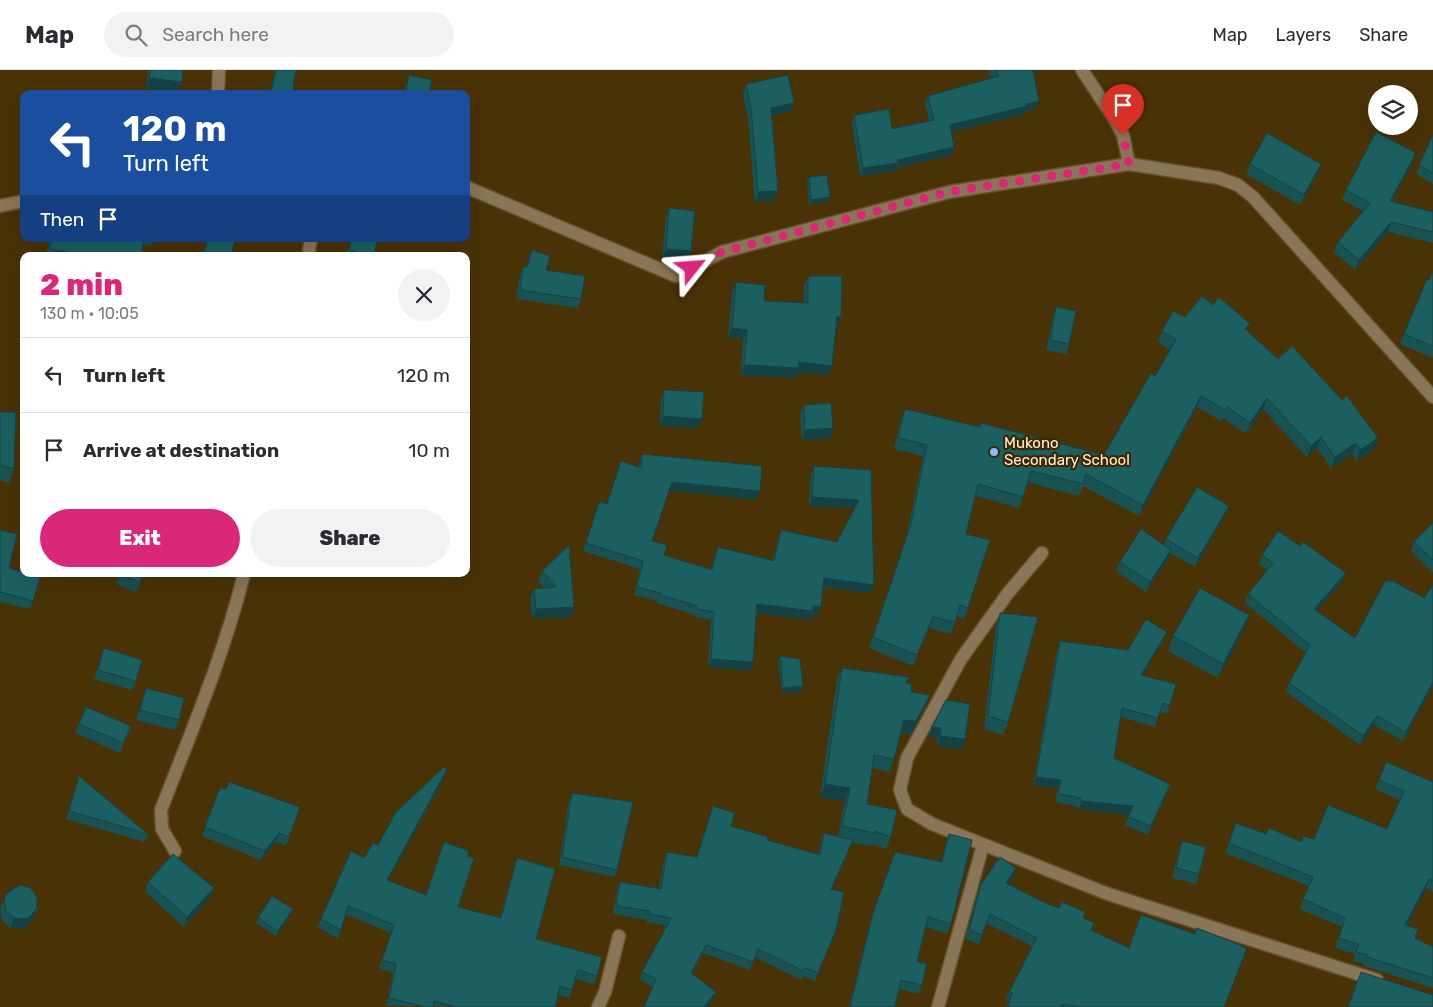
<!DOCTYPE html>
<meta charset="utf-8">
<style>
:root{--surface:#fff;--page:#f2f2f3;--text:#2b2b33;--muted:#7c7c81;--line:#e1e1e2;--accent:#db2777}
body{margin:0;font-family:Rubik,sans-serif;background:var(--page);color:var(--text);height:100vh;display:flex;flex-direction:column;font-size:19px;white-space:nowrap}
*{box-sizing:border-box;margin:0}
p{font-size:16px;color:var(--muted)}
.icon{flex:none;width:28px;height:28px;fill:none;stroke:currentColor;stroke-width:2;stroke-linecap:round;stroke-linejoin:round}
.map{position:relative;flex:1;overflow:hidden}
.panel{position:absolute;left:20px;top:182px;width:450px;height:325px;display:flex;flex-direction:column;background:var(--surface);border-radius:10px;box-shadow:0 5px 20px #0002}
.panel>*{flex:none}
.banner{position:absolute;left:20px;top:20px;width:450px;height:152px;border-radius:10px;box-shadow:0 5px 20px #0002;background:#1a4fa0;color:#fff;overflow:hidden}
.controls{position:absolute;left:1368px;top:15px;display:grid;gap:10px}
.controls a{display:grid;place-items:center;width:50px;height:50px;border-radius:50%;background:var(--surface);box-shadow:0 5px 20px #0002;font-size:25px}
.pin{position:absolute;display:grid;place-items:center;width:42px;height:42px;color:#fff;margin:-51px -21px;border-radius:50% 50% 50% 0;rotate:-45deg;box-shadow:0 0 5px #0007}
.pin .icon{rotate:45deg}
.me{position:absolute;width:55px;margin:-28px;rotate:62deg;stroke-linejoin:round;filter:drop-shadow(0 0 4px #0008)}
.turn{display:flex;align-items:center;gap:18px;height:105px;padding:0 20px;font-size:22px}
.turn .icon{width:65px;height:65px;stroke-width:2.5}
.turn b{display:block;font-size:35px;line-height:42px}
.then{display:flex;align-items:center;height:48px;padding:0 20px;background:#0003;gap:10px;font-size:19px}
.round{display:grid;place-items:center;flex:none;width:52px;height:52px;border-radius:26px;background:var(--page)}
.summary{display:flex;align-items:center;justify-content:space-between;height:85px;padding:0 20px}
h1{font-size:30px;font-weight:800;line-height:38px;color:var(--accent)}
.primary-button{display:flex;gap:10px;margin-top:auto;padding:10px 20px}
.primary-button a{flex:1;height:58px;border-radius:30px;background:var(--accent);color:#fff;font-size:20px;font-weight:800;line-height:58px;text-align:center}
.primary-button a+a{background:var(--page);color:var(--text)}
ul{padding:0;list-style:none}
li{display:flex;align-items:center;gap:15px;height:75px;padding:0 20px;border-top:1px solid var(--line)}
li div{flex:1}
li b{display:block;font-size:19px}
li em{font-style:normal}
header{display:flex;align-items:center;gap:30px;box-sizing:border-box;height:70px;padding:0 25px;background:var(--surface);border-bottom:1px solid var(--line)}
header strong{font-size:24px}
nav{display:flex;gap:28px;margin-inline-start:auto;font-size:18px}
.search{width:350px;height:45px;background:var(--page);display:flex;align-items:center;gap:12px;box-sizing:border-box;padding:0 18px;border-radius:28px;color:var(--muted);font-size:19px}
.map>svg:first-child{display:block}
</style>
<header>
<strong>Map</strong>
<div class="search"><svg class="icon" aria-label="search" viewBox="0 0 24 24"><circle cx="10" cy="10" r="6"/><path d="M15 15l6 6"/></svg>Search here</div>
<nav><a>Map</a><a>Layers</a><a>Share</a></nav>
</header>
<div class="map">
<svg width="1433" height="937" viewBox="0 0 1433 937">
<rect width="100%" height="100%" fill="#4a3207"/>
<g fill="none" stroke-linecap="round" stroke-linejoin="round">
<defs>
<g id="minor">
<polyline points="1082,0 1115,50 1123,65 1129,94"/>
<polyline points="218,24 219,0"/>
<polyline points="466,117 676,206 722,182 949,122 1129,94 1219,108 1238,115 1253,127 1433,327"/>
<polyline points="0,136 24,131"/>
<polyline points="308,186 311,169"/>
<polyline points="1042,483 1008,523 961,589 907,688 900,720 907,739 932,754 1108,824 1377,910"/>
<path d="M175,781L162,759L161,740C191,662 224,585 244,504"/>
<polyline points="598,937 605,922 619,866"/>
<polyline points="938,937 983,775"/>
</g>
</defs>
<use href="#minor" stroke="#675029" stroke-width="15"/>
<use href="#minor" stroke="#897558" stroke-width="12"/>
</g>
<g fill="#185253">
<polygon points="148,0 183,0 178,22 146,18"/>
<polygon points="275,0 296,0 294,10 293,24 270,24"/>
<polygon points="988,0 1040,0 1033,3 1039,31 1036,39 1025,41 1024,44 951,62 954,77 952,85 896,98 895,101 860,106 852,53 854,45 892,59 929,51 925,34 928,26 992,8"/>
<polygon points="409,5 429,24 403,24"/>
<polygon points="746,14 790,42 771,46 774,130 755,132 748,48 743,24"/>
<polygon points="1433,65 1433,114 1416,104"/>
<polygon points="1412,93 1392,131 1433,142 1433,173 1388,162 1355,200 1334,182 1338,172 1363,141 1342,130 1346,120"/>
<polygon points="1250,94 1321,94 1318,103 1300,135 1246,104"/>
<polygon points="809,107 830,127 828,132 809,134 807,112"/>
<polygon points="669,138 687,190 662,188 666,148"/>
<polygon points="49,169 154,169 151,176 143,175 141,186 46,186"/>
<polygon points="207,169 235,169 231,186 202,186"/>
<polygon points="351,169 378,169 373,186 346,186"/>
<polygon points="532,180 546,200 581,229 578,238 516,229 520,205 523,197 526,197"/>
<polygon points="1433,202 1433,288 1400,274 1404,264"/>
<polygon points="808,206 838,257 836,257 832,296 828,305 798,302 795,308 741,305 743,269 728,268 732,222 736,212 764,231 804,233 804,216"/>
<polygon points="1213,235 1247,261 1374,379 1356,391 1352,384 1331,398 1317,378 1307,387 1263,339 1246,364 1223,348 1221,351 1197,337 1139,446 1083,416 1079,426 1027,412 1019,438 976,426 966,464 968,538 964,549 957,546 951,564 929,558 913,596 869,578 907,465 923,386 894,379 901,350 905,339 979,357 981,353 1104,385 1155,306 1170,280 1158,272 1162,261 1185,247"/>
<polygon points="1056,237 1069,274 1066,284 1046,280 1053,246"/>
<polygon points="664,320 702,349 698,358 660,356 661,330"/>
<polygon points="804,335 830,368 802,370 800,345"/>
<polygon points="0,342 14,399 9,413 0,410"/>
<polygon points="642,384 760,421 756,430 669,420 652,471 664,485 711,499 715,485 718,477 773,490 778,469 781,460 837,472 855,438 809,436 811,405 814,396 871,400 874,515 871,523 823,517 818,545 812,545 810,550 756,543 750,601 708,597 711,550 695,547 695,545 657,533 658,531 634,525 640,499 583,481 599,432 607,434 638,397 639,393"/>
<polygon points="1229,436 1225,445 1195,497 1170,483 1168,489 1146,522 1116,501 1120,492 1164,475 1166,469"/>
<polygon points="1433,453 1433,503 1411,481 1414,472"/>
<polygon points="0,460 9,498 40,508 30,539 0,532"/>
<polygon points="1262,485 1342,512 1316,542 1355,568 1433,615 1403,671 1374,655 1360,675 1286,622 1289,613 1306,583 1245,533 1248,524 1267,500 1259,494"/>
<polygon points="542,501 574,537 571,547 532,548 530,528 534,519 544,518 538,511"/>
<polygon points="120,504 144,504 136,522 116,514"/>
<polygon points="303,504 315,504 313,507"/>
<polygon points="1000,543 1008,652 1003,665 984,659 996,556"/>
<polygon points="1249,545 1244,559 1218,608 1168,581 1173,566"/>
<polygon points="1167,562 1163,571 1143,605 1170,635 1167,644 1160,642 1155,657 1121,647 1114,688 1167,723 1148,765 1125,755 1129,745 1079,739 1079,737 1055,732 1058,718 1033,716 1057,580 1060,571 1128,580"/>
<polygon points="104,578 136,611 132,620 94,609"/>
<polygon points="780,586 802,621 782,623 778,591"/>
<polygon points="842,598 907,613 911,622 925,638 911,664 900,663 894,689 889,702 872,698 867,734 891,767 886,779 870,774 869,776 852,773 832,819 836,860 815,911 803,906 801,910 755,887 750,900 703,883 692,904 713,930 652,917 640,910 642,902 667,856 646,852 647,850 613,844 617,820 620,812 659,818 664,790 667,782 697,787 713,736 731,756 767,770 819,784 821,771 824,763 838,766 845,731 820,727 837,610"/>
<polygon points="146,618 179,650 175,660 136,650"/>
<polygon points="946,630 965,669 962,679 937,676 938,668 928,666"/>
<polygon points="79,654 131,656 120,683 75,663"/>
<polygon points="447,699 444,708 388,811 426,825 467,786 458,837 500,848 514,797 517,788 536,869 597,906 594,914 575,909 569,928 558,925 555,937 386,936 393,903 379,898 391,863 345,844 338,869 318,857 321,849 364,788 378,775"/>
<polygon points="79,706 148,764 145,772 66,749"/>
<polygon points="1379,710 1433,712 1433,822 1426,818 1407,855 1415,868 1433,877 1433,918 1364,896 1364,894 1353,891 1355,884 1335,878 1342,857 1300,839 1309,816 1225,783 1236,753 1266,764 1301,772 1303,766 1314,769 1387,759 1400,730 1375,719"/>
<polygon points="220,718 300,737 286,776 275,772 261,790 202,766"/>
<polygon points="572,723 617,800 614,807 559,795 569,731"/>
<polygon points="949,764 951,854 947,864 925,856 917,892 922,915 919,924 899,919 895,937 849,937 871,849 895,782 941,791 946,773"/>
<polygon points="1182,771 1199,804 1196,814 1172,808 1179,780"/>
<polygon points="1016,798 1013,807 1008,814 1043,832 1083,848 1094,853 1092,860 1224,937 1007,937 1008,932 1006,931 1009,922 1032,876 986,853 979,874 965,869 978,823 981,814"/>
<polygon points="148,812 214,818 210,828 183,857 145,821"/>
<polygon points="6,824 33,848 26,857 21,859 10,858 2,850 0,839"/>
<polygon points="293,839 291,844 276,866 256,853 258,848"/>
</g>
<g fill="#144244">
<polygon points="1031,0 1040,0 1029,6"/>
<polygon points="149,8 182,12 178,22 146,18"/>
<polygon points="1039,31 1036,39 1025,41 1024,44 947,63 950,55"/>
<polygon points="794,33 790,42 767,47 771,38"/>
<polygon points="954,77 952,85 896,98 895,101 860,106 863,98"/>
<polygon points="1416,83 1412,93 1387,141 1390,131"/>
<polygon points="1321,94 1318,103 1300,135 1304,125"/>
<polygon points="778,121 774,130 755,132 758,122"/>
<polygon points="830,127 828,132 809,134 811,130"/>
<polygon points="1391,152 1388,162 1355,200 1359,190"/>
<polygon points="666,179 691,181 687,190 662,188"/>
<polygon points="837,247 841,247 838,257 834,257"/>
<polygon points="732,258 747,260 743,269 728,268"/>
<polygon points="799,292 832,296 828,305 798,302 795,308 741,305 744,295"/>
<polygon points="1201,326 1197,337 1139,446 1143,435"/>
<polygon points="1267,328 1263,339 1246,364 1250,353"/>
<polygon points="663,346 702,349 698,358 660,356"/>
<polygon points="833,358 830,368 802,370 805,360"/>
<polygon points="1321,367 1317,378 1307,387 1311,376"/>
<polygon points="1378,368 1374,379 1356,391 1360,380"/>
<polygon points="1356,373 1352,384 1331,398 1335,387"/>
<polygon points="672,412 760,421 756,430 669,420"/>
<polygon points="812,427 859,430 856,438 809,436"/>
<polygon points="1229,436 1225,445 1195,497 1198,488"/>
<polygon points="1171,480 1168,489 1146,522 1150,512"/>
<polygon points="1346,503 1342,512 1310,549 1314,539"/>
<polygon points="824,508 874,515 871,523 821,516"/>
<polygon points="757,534 813,536 821,537 818,545 812,545 810,550 754,542"/>
<polygon points="574,537 571,547 532,548 536,539"/>
<polygon points="1249,545 1244,559 1218,608 1223,594"/>
<polygon points="1167,562 1163,571 1138,614 1141,605"/>
<polygon points="711,589 753,592 750,601 708,597"/>
<polygon points="1433,612 1433,615 1403,671 1406,662"/>
<polygon points="803,616 802,621 782,623 783,618"/>
<polygon points="930,625 925,638 911,664 899,662 904,650"/>
<polygon points="1377,646 1374,655 1360,675 1363,666"/>
<polygon points="932,657 941,658 938,668 928,666"/>
<polygon points="940,666 965,669 962,679 937,676"/>
<polygon points="447,699 444,708 384,818 387,810"/>
<polygon points="1036,707 1061,710 1058,718 1033,716"/>
<polygon points="825,714 850,718 845,731 820,727"/>
<polygon points="1170,714 1167,723 1148,765 1151,756"/>
<polygon points="1082,731 1133,736 1130,745 1079,739"/>
<polygon points="279,763 275,772 261,790 265,781"/>
<polygon points="853,770 850,778 828,827 831,819"/>
<polygon points="1016,798 1013,807 1003,822 1006,813"/>
<polygon points="1429,809 1426,818 1402,864 1405,855"/>
<polygon points="214,818 210,828 183,857 187,847"/>
<polygon points="37,838 33,848 26,857 21,859 10,858 14,848"/>
<polygon points="293,839 291,844 276,866 278,861"/>
<polygon points="706,875 703,883 688,911 691,903"/>
<polygon points="716,922 713,930 708,937 704,937"/>
</g>
<g fill="#1c5f61" stroke="#144244">
<polygon points="150,0 183,0 182,12 149,8"/>
<polygon points="276,0 296,0 294,10 293,24 272,24 272,17"/>
<polygon points="996,0 1033,0 1039,31 1026,34 1027,36 950,55 954,77 897,90 898,93 863,98 854,45 889,39 892,59 934,50 928,26 999,6"/>
<polygon points="409,5 432,10 429,24 405,24"/>
<polygon points="788,5 794,33 771,38 778,121 758,122 751,38 746,14"/>
<polygon points="1376,62 1416,83 1390,131 1433,142 1433,162 1391,152 1359,190 1338,172 1370,133 1346,120"/>
<polygon points="1267,63 1321,94 1304,125 1250,94"/>
<polygon points="1433,65 1433,103 1419,95"/>
<polygon points="827,105 830,127 811,130 809,107"/>
<polygon points="669,138 695,141 691,181 666,179"/>
<polygon points="51,169 144,169 141,186 134,186 124,184 123,186 93,186 49,179"/>
<polygon points="208,169 235,169 231,186 203,186"/>
<polygon points="352,169 378,169 373,186 349,180"/>
<polygon points="532,180 550,186 546,200 585,206 581,229 520,220 523,197 527,197"/>
<polygon points="1433,202 1433,276 1404,264 1427,209 1429,210"/>
<polygon points="808,206 842,206 841,247 837,247 832,296 799,292 799,298 744,295 747,260 732,258 736,212 765,215 764,231 808,233"/>
<polygon points="1202,226 1213,235 1219,227 1250,254 1245,259 1278,289 1292,276 1342,330 1347,326 1378,368 1360,380 1356,373 1335,387 1321,367 1311,376 1267,328 1250,353 1227,337 1225,340 1201,326 1143,435 1086,404 1083,414 1031,401 1023,427 978,414 966,464 990,470 968,538 960,535 955,552 933,547 917,585 873,567 911,454 927,375 898,368 905,339 980,357 981,353 1104,385 1151,303 1155,306 1176,270 1162,261 1173,241 1185,247"/>
<polygon points="1056,237 1076,241 1069,274 1050,270"/>
<polygon points="664,320 704,322 702,349 663,346"/>
<polygon points="831,333 833,358 805,360 804,335"/>
<polygon points="0,342 16,342 14,399 0,395"/>
<polygon points="642,384 762,396 760,421 672,412 652,471 667,475 664,485 712,500 718,477 774,491 781,460 837,472 859,430 812,427 814,396 871,400 874,515 824,508 821,537 813,536 813,541 757,534 753,592 711,589 714,542 698,539 698,536 660,525 661,523 637,517 643,491 586,473 599,432 607,434 621,391 641,398"/>
<polygon points="1197,417 1229,436 1198,488 1166,469"/>
<polygon points="1433,453 1433,490 1414,472"/>
<polygon points="1141,459 1171,480 1150,512 1120,492"/>
<polygon points="0,460 17,464 9,498 24,503 24,504 27,504 40,508 33,531 0,522"/>
<polygon points="1278,461 1300,476 1303,472 1346,503 1314,539 1355,568 1385,511 1393,511 1424,528 1433,515 1433,612 1406,662 1377,646 1363,666 1289,613 1310,575 1248,524 1273,493 1262,485"/>
<polygon points="569,475 574,537 536,539 534,519 556,517 542,501"/>
<polygon points="120,504 143,504 140,512"/>
<polygon points="1200,518 1249,545 1223,594 1173,566"/>
<polygon points="1000,543 1038,547 1008,652 988,646"/>
<polygon points="1146,549 1167,562 1141,605 1176,614 1170,635 1163,633 1158,648 1122,638 1114,688 1170,714 1151,756 1128,747 1133,736 1082,731 1082,728 1058,724 1061,710 1036,707 1060,571 1128,580"/>
<polygon points="104,578 142,590 136,611 98,600"/>
<polygon points="780,586 800,589 803,616 783,618"/>
<polygon points="842,598 909,607 906,613 912,614 911,622 930,625 916,651 904,650 894,689 874,685 867,734 897,740 891,767 875,761 874,763 842,756 850,718 825,714"/>
<polygon points="146,618 184,628 179,650 140,640"/>
<polygon points="946,630 970,634 965,669 940,666 941,658 932,657"/>
<polygon points="86,637 131,656 123,673 79,654"/>
<polygon points="1386,692 1433,712 1433,811 1429,809 1405,855 1418,859 1415,868 1433,877 1433,908 1367,887 1368,885 1356,882 1359,874 1339,868 1345,848 1303,829 1313,807 1229,773 1236,753 1266,764 1269,758 1302,772 1303,766 1314,769 1328,735 1387,759 1404,721 1379,710"/>
<polygon points="444,697 447,699 387,810 426,825 444,772 469,781 467,786 474,788 458,837 501,848 517,788 555,799 536,869 602,887 597,906 578,900 572,920 560,916 555,937 457,937 434,931 433,937 425,937 389,928 396,894 382,890 394,855 348,836 341,860 321,849 351,781 364,788 373,773 378,775 396,742"/>
<polygon points="79,706 148,764 69,741"/>
<polygon points="229,712 300,737 289,767 279,763 265,781 205,757 220,718 226,719"/>
<polygon points="572,723 633,732 617,800 562,787"/>
<polygon points="713,736 735,743 731,756 768,767 767,770 820,785 824,763 853,770 831,819 844,822 836,860 818,903 805,898 804,901 758,879 753,892 706,875 691,903 716,922 704,937 644,937 656,909 642,902 671,848 649,844 650,841 616,836 620,812 661,819 667,782 697,787"/>
<polygon points="949,764 972,770 951,854 928,847 917,892 927,894 922,915 901,910 895,937 850,937 874,840 895,782 942,792"/>
<polygon points="1182,771 1206,777 1199,804 1176,798"/>
<polygon points="173,784 214,818 187,847 148,812"/>
<polygon points="1000,787 1016,798 1006,813 1043,832 1059,838 1062,832 1085,842 1083,848 1094,853 1091,860 1129,878 1141,845 1195,864 1197,858 1247,878 1224,937 1079,937 1062,934 1062,937 1008,937 1012,922 1009,922 1037,868 990,844 982,865 969,860 981,814"/>
<polygon points="20,815 31,818 37,827 37,838 30,847 25,849 14,848 6,841 4,830 6,824"/>
<polygon points="272,826 293,839 278,861 258,848"/>
<polygon points="1361,902 1433,925 1433,937 1348,937"/>
</g>
<g fill="none" stroke-linecap="round" stroke-linejoin="round">
<polyline stroke="#db2777" stroke-width="9" stroke-dasharray="0 16.2" points="692,198 722,182 948,122 1129,94 1123,65"/>
</g>
<circle fill="#8bbafc" stroke="#3f2800" stroke-width="2" cx="994" cy="382" r="5"/>
<g text-anchor="middle" stroke-width="4.5" stroke-linejoin="round" paint-order="stroke">
<g font-size="15" fill="#fff0da" stroke="#3f2800" text-anchor="start">
<text x="1004" y="378">Mukono<tspan x="1004" dy="17">Secondary School</tspan></text>
</g>
</g>
</svg>
<div class="controls">
<a><svg class="icon" aria-label="layers" viewBox="0 0 24 24"><path d="M12 4l9 5-9 5-9-5zM3 14l9 5 9-5"/></svg></a>
</div>
<div class="pin" style="left:1123px;top:65px;background:#d93025"><svg class="icon" aria-label="arrive" viewBox="0 0 24 24"><path d="M6 21V4h12l-3 4 3 4H6"/></svg></div>
<svg class="me" style="left:692px;top:198px" viewBox="-20 -20 40 40"><path d="M0-17L14 15 0 8-14 15z" fill="#db2777" stroke="#fff" stroke-width="4"/></svg>
<div class="banner">
<div class="turn"><svg class="icon" aria-label="left" viewBox="0 0 24 24"><path d="M17 20v-9H6M10 6l-5 5 5 5"/></svg><div><b>120 m</b>Turn left</div></div>
<div class="then">Then<svg class="icon" aria-label="arrive" viewBox="0 0 24 24"><path d="M6 21V4h12l-3 4 3 4H6"/></svg></div>
</div>
<section class="panel">
<div class="summary"><div><h1>2 min</h1><p>130 m · 10:05</p></div><a class="round"><svg class="icon" aria-label="close" viewBox="0 0 24 24"><path d="M6 6l12 12M18 6L6 18"/></svg></a></div>
<ul>
<li><svg class="icon" aria-label="left" viewBox="0 0 24 24"><path d="M17 20v-9H6M10 6l-5 5 5 5"/></svg><div><b>Turn left</b></div><em>120 m</em></li>
<li><svg class="icon" aria-label="arrive" viewBox="0 0 24 24"><path d="M6 21V4h12l-3 4 3 4H6"/></svg><div><b>Arrive at destination</b></div><em>10 m</em></li>
</ul>
<div class="primary-button"><a>Exit</a><a>Share</a></div>
</section>
</div>
